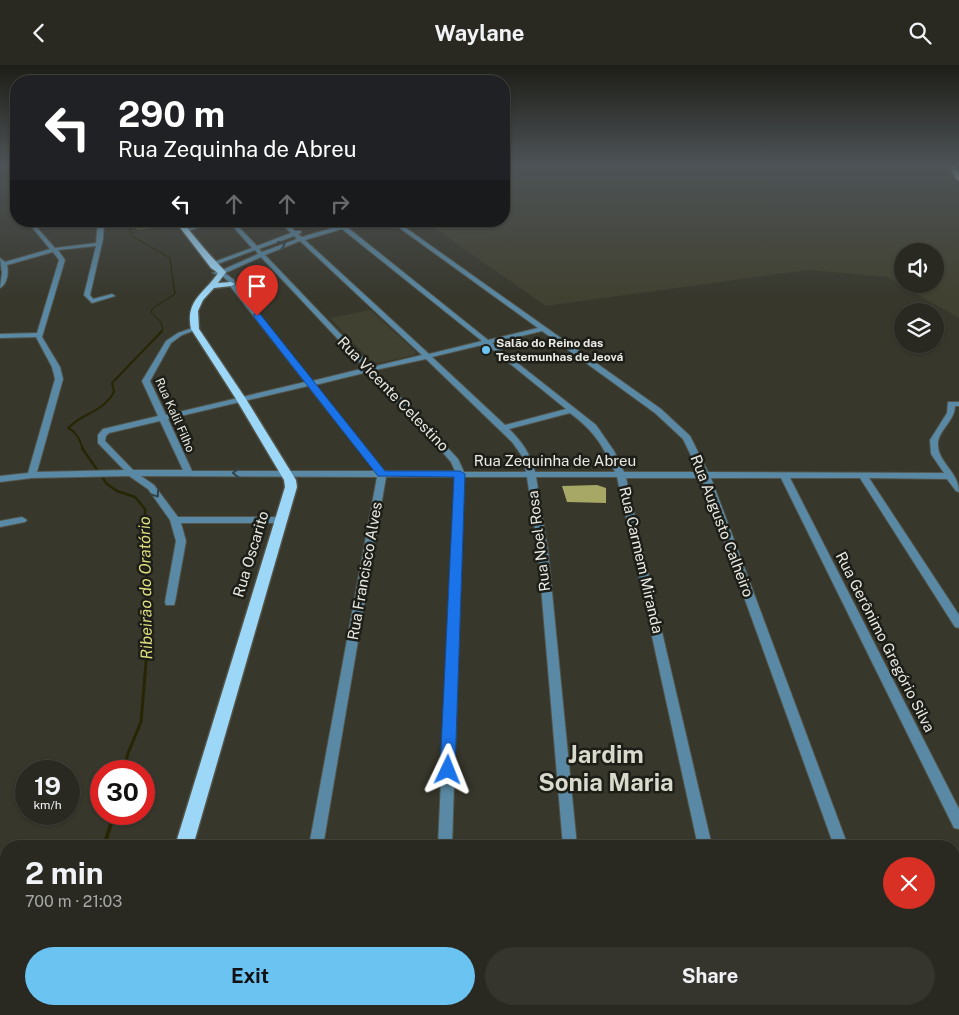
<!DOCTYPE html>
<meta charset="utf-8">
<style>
:root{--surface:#292921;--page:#35352e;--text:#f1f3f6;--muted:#a5a6a5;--line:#45453f;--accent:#6bc3f2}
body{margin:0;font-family:"Public Sans",sans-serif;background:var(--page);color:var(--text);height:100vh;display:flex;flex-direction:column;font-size:19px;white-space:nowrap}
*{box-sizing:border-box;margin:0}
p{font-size:16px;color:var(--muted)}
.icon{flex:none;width:28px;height:28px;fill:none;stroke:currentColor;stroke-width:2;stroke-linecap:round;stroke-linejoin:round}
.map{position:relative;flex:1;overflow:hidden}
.drawer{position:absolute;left:0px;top:775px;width:960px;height:175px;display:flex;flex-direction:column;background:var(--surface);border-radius:20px 20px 0 0;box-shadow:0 1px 4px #0004,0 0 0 1px var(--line)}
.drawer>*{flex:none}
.top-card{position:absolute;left:10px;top:10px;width:500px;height:152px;border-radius:20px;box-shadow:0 1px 4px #0004,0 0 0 1px var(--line);background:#202124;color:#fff;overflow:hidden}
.buttons{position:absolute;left:894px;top:178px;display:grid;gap:10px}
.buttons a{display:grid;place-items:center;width:50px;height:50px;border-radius:50%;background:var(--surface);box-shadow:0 1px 4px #0004,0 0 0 1px var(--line);font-size:25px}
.speed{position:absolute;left:15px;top:695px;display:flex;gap:10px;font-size:25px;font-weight:700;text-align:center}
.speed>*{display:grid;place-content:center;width:65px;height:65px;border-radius:50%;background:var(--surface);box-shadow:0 1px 4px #0004,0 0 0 1px var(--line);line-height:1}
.speed small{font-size:12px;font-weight:400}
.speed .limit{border:8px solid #d22;background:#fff;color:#111}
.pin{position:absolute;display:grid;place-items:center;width:42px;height:42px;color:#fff;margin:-51px -21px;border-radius:50% 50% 50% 0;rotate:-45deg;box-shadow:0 0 5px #0007}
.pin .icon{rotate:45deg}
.me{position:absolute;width:55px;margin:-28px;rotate:2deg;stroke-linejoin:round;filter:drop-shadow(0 0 4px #0008)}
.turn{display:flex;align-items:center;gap:18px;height:105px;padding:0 25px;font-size:22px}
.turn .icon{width:65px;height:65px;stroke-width:2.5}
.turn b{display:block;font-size:35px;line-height:42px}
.lanes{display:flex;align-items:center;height:48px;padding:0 25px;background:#0003;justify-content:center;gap:25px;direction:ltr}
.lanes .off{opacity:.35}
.round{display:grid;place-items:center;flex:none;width:52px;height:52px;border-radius:26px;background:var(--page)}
.overview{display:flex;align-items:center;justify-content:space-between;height:85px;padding:0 25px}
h1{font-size:30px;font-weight:700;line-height:38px}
.action{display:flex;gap:10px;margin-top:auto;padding:10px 25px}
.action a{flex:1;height:58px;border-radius:30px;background:var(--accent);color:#111;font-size:20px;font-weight:700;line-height:58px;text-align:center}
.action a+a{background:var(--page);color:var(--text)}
header{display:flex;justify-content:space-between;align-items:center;height:65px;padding:0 25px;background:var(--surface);font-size:22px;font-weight:700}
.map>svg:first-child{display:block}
</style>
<header><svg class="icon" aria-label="back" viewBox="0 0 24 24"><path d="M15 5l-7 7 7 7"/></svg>Waylane<svg class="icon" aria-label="search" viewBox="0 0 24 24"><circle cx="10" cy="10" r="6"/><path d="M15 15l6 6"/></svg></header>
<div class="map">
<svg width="959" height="950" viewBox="0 0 959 950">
<rect width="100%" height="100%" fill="#37372c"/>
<g fill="#414131" fill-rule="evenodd">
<path d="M504,100H947L959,123V253L887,212L808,205L546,241L424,156H504ZM902,186H935V219H902Z"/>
<polygon points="370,245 416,287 414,290 379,298 372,297 330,253"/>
</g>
<polygon fill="#5d5d34" points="132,156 170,156 172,160 137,165"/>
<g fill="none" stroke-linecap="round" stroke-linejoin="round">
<polyline stroke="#272604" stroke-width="1" points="128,156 132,171 170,193 175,229 153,243 151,247 161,257 163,265 160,267"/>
<path stroke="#272604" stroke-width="2" d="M83,384C80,376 77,367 68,363C84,347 102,348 114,327L112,318L162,266"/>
<polyline stroke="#272604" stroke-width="2.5" points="82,383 107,419 117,426 135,432 145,444 147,532"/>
<polyline stroke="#272604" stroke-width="3" points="124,706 128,688 141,657 148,574 147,531"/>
<g stroke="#272604" stroke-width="4">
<polyline points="104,781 114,749"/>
<polyline points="42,950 45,944"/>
</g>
</g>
<polygon fill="#a7a766" points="597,420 606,423 606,438 567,437 562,421"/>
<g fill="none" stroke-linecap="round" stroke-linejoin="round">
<defs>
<g id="minor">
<path d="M27,156H31L55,183L96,178L98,156H104L103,174L90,230L93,234L112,229L115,231L92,238L84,230L96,181L58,185L65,195L42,272L60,302L63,314L37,407L124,405L98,378V370L103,364L158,351L142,316L166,276L178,268L195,262L198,264L182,270L171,278L150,316L166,350L305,317L230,221L229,217L221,210L212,208L220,206L258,189L255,185L215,200H211V198L252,183L228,156H233L257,181L291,168L279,156H284L295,166H301V168L298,169L302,172L339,161L334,156H340L344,160L361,156H371L347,162L488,275L538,263L390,156H396L661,344L690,371L708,407L944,408L931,389L930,375L947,348L948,337H959V341H955C955,355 940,364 938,377C936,397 959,406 959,427L956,426L947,414L869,413L959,550V563L955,562L860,413H790L959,744V764L954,763L781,413H711L848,781H834L701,413H626L712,781H698L617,412H536L548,486L577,781H563L538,486L527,412H464L452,781H438L455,412H386L323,781H309L377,412L141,411L154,420L178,452H282L287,455L282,458H181L186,476L175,537L174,540H166L165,537L176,476L170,455L148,424L129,411L32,413L0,417V411L28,408L55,314L52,302L36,272L0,273V269L37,268L59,195L53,187L7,200C9,208 7,219 0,223L2,208L0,193L5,197L50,184ZM342,164L482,276L429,289L305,175ZM294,171L297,174L262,187L259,184ZM300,176L422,290L372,302L265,190ZM261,192L365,303L312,316L235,220L234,215L225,208ZM542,266L655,348L683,374L699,407H624L614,386L596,360L492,278ZM486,279L566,344L505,360L432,292ZM426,294L512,377L522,391L526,407H464L458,394L375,305ZM368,307L432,375L451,397L455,406H384L315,320ZM308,321L375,406H192L168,354ZM570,348C595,367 602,379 615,407H535C530,388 523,378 509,364ZM160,356L183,405H133L105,376L106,371L109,368Z"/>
<polygon points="210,156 219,156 185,167 182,165"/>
<polygon points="22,452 27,455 25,457 0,462 0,456"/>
<rect x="954" y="817" width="5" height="14"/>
<polygon points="281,944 297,944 297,950 279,950"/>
<polygon points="431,944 447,944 447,950 429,950"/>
<polygon points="576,944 592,944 593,950 575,950"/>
<polygon points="735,944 751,944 753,950 735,950"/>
<polygon points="894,944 911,944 914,950 896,950"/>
</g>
<g id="major">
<path d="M175,156H182C196,174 210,191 226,207L218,218L231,217L235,219L231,221L214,223L203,235L198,246L199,264L246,334L296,415L297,422L193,781H175L285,422L284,415L236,334L191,264C185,235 204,229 218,208L211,203Z"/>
<polygon points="123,944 145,944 143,950 121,950"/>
</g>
<polygon id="highway" points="949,100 955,100 959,107 959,116 956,114"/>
</defs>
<use href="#minor" stroke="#535449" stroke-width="2"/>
<use href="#major" stroke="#535449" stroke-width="3"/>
<use href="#highway" stroke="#535449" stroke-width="3"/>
<use href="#minor" fill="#5989a4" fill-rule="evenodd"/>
<use href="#major" fill="#9dd7f8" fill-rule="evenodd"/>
<use href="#highway" fill="#daf0fd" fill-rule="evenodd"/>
</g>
<defs><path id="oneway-chevron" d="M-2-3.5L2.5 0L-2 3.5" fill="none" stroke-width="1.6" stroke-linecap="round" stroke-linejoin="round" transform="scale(1.25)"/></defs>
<g stroke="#33434a">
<use href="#oneway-chevron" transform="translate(282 180) rotate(-20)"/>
<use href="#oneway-chevron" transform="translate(236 408) rotate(-180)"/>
<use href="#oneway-chevron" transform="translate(156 429) rotate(54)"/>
</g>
<linearGradient id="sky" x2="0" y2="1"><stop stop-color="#1e1e18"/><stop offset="0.43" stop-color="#4d5356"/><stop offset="1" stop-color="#4d5356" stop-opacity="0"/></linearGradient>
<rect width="959" height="233" fill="url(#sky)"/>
<polygon fill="#1a73e8" stroke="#114b97" points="254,249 260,249 385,406 460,406 465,409 455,705 453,709 448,711 442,709 440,705 454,412 378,411 254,252"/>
<circle fill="#6bc3f2" stroke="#1e1e19" stroke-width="2" cx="486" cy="285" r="5"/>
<g text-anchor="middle" stroke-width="5" stroke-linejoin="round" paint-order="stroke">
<g font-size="12" font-weight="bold" fill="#e9eae3" stroke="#1e1e19" text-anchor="start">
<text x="496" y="282">Salão do Reino das<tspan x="496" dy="14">Testemunhas de Jeová</tspan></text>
</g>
<g font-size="12" fill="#e9eae3" stroke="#1e1e19">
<text transform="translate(175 350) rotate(66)" y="4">Rua Kalil Filho</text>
</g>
<g font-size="15" fill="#e9eae3" stroke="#1e1e19">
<text transform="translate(393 329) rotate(46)" y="5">Rua Vicente Celestino</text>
<text x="555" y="401">Rua Zequinha de Abreu</text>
<text transform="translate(722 461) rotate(69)" y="5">Rua Augusto Calheiro</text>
<text transform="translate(539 476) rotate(-97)" y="5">Rua Noel Rosa</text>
<text transform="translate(251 489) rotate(-73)" y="5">Rua Oscarito</text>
<text transform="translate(641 495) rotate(77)" y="5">Rua Carmem Miranda</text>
<text transform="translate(365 506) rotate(-80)" y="5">Rua Francisco Alves</text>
<text transform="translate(885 577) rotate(63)" y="5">Rua Gerônimo Gregório Silva</text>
</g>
<g font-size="16" font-style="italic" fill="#dfdf82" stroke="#1e1e19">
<text transform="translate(145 523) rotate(-91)" y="6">Ribeirão do Oratório</text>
</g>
<g font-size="24" font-weight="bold" fill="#d9dacc" stroke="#1e1e19">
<text x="606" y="698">Jardim<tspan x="606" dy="28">Sonia Maria</tspan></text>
</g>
</g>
</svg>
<div class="buttons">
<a><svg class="icon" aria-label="sound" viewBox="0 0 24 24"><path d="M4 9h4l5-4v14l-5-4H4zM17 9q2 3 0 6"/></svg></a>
<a><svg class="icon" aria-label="layers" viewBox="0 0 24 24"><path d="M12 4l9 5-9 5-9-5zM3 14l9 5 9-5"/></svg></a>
</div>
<div class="speed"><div>19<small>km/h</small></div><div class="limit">30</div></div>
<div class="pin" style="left:257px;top:251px;background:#d93025"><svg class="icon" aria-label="arrive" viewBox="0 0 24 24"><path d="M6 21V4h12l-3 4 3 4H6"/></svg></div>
<svg class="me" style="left:448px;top:705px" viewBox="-20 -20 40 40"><path d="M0-17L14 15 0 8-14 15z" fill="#1a73e8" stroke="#fff" stroke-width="4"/></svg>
<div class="top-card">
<div class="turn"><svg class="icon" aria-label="left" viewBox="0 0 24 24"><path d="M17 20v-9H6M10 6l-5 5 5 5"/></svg><div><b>290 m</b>Rua Zequinha de Abreu</div></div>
<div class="lanes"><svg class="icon" aria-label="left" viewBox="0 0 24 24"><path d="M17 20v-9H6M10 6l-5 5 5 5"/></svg><svg class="icon off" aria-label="ahead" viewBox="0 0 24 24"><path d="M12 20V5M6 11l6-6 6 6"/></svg><svg class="icon off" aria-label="ahead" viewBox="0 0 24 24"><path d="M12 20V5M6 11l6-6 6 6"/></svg><svg class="icon off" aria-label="right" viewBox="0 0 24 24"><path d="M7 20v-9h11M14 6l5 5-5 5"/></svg></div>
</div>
<section class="drawer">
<div class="overview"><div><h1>2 min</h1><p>700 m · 21:03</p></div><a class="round" style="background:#d93025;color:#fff"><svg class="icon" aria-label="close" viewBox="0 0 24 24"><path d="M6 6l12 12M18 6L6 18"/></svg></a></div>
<div class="action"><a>Exit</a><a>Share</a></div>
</section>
</div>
